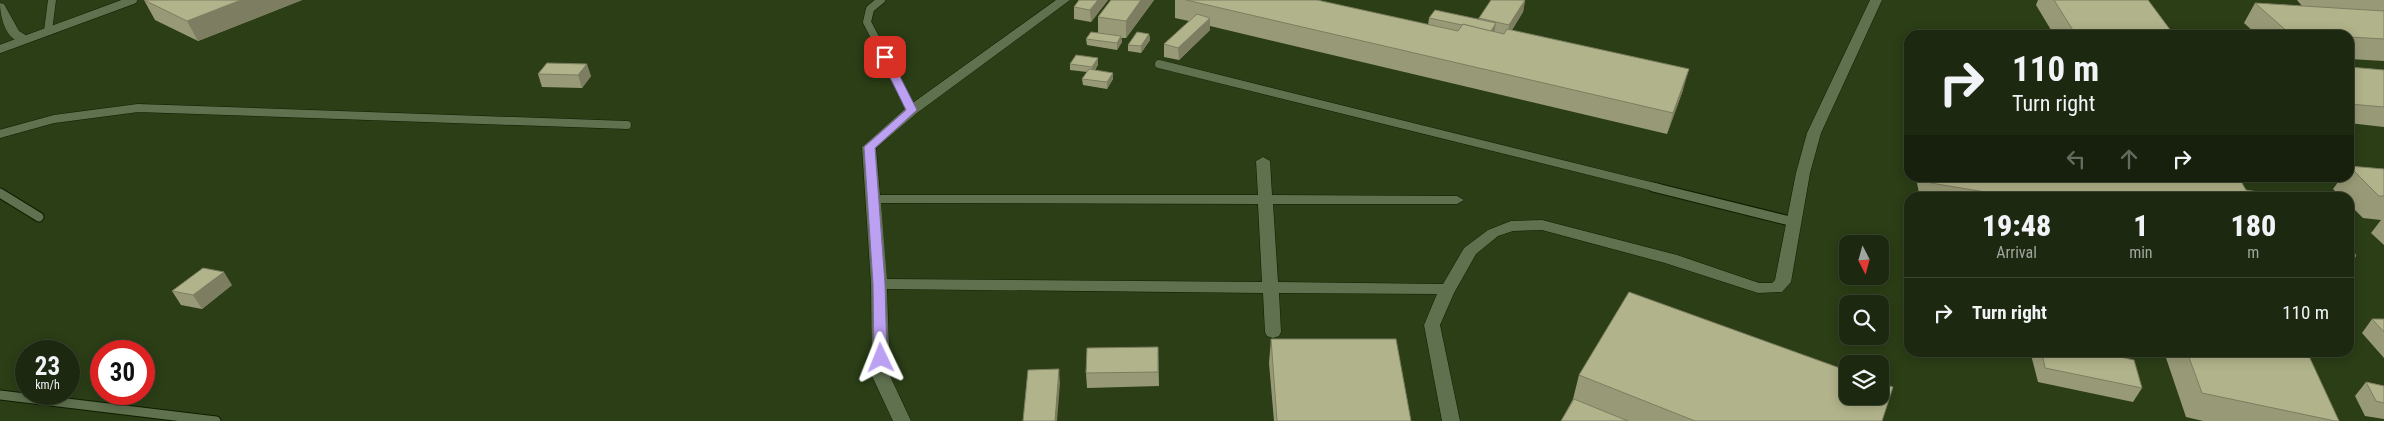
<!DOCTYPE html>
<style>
:root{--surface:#1d2810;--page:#2a341e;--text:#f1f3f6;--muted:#a0a69f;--line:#3b4430}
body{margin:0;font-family:"Roboto Condensed",sans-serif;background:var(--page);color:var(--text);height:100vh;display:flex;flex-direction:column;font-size:19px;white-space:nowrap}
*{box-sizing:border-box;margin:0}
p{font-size:16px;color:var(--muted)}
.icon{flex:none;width:28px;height:28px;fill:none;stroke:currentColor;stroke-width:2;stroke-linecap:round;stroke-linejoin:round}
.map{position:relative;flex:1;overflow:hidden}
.details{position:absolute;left:1904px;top:192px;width:450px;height:165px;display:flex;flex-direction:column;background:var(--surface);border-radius:15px;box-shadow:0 2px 12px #0003,0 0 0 1px var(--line)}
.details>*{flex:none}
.top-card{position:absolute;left:1904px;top:30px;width:450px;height:152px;border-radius:15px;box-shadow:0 2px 12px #0003,0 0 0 1px var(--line);background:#1d2810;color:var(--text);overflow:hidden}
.needle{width:32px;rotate:174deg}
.tools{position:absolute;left:1839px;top:235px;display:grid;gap:10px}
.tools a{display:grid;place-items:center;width:50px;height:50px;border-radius:10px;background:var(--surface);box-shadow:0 2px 12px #0003,0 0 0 1px var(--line);font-size:25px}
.speed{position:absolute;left:15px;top:340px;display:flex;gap:10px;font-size:25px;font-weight:700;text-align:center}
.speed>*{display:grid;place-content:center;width:65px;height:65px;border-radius:50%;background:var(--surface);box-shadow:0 2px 12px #0003,0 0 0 1px var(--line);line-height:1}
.speed small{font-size:12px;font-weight:400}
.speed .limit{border:8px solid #d22;background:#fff;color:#111}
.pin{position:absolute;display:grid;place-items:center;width:42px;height:42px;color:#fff;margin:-21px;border-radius:10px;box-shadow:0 2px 8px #0006}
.me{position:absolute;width:55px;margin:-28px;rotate:358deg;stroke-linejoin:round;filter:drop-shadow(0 0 4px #0008)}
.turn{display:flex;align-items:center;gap:18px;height:105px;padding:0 25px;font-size:22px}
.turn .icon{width:65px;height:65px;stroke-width:2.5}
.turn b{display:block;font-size:35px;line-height:42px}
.lanes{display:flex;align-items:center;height:48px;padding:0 25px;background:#0003;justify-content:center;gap:25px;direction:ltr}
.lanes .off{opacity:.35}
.eta{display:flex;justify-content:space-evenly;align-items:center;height:85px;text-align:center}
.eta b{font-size:30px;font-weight:800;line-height:35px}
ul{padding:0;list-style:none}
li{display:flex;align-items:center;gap:15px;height:70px;padding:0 25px;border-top:1px solid var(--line)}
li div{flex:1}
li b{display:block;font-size:19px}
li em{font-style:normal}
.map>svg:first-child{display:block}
</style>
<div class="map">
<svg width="2384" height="421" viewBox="0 0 2384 421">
<rect width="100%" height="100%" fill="#273616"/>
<path fill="#2b3e16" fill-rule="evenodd" d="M0,0H2384V421H0ZM1909,35H2349V178H1909ZM1909,198H2349V352H1909ZM1848,244H1880V276H1848ZM1848,304H1880V336H1848ZM26,351H69V394H26ZM101,351H144V394H101ZM1848,364H1880V396H1848Z"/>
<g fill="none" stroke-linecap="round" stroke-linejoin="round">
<defs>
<g id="service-far1">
<polyline points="881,0 870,9 867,22 912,110"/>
<polyline points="48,31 52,0"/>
<polyline points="0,49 133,0"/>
<polyline points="1159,64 1658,188"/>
<polyline points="0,134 54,119 138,108 627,125"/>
</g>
<g id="service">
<polyline points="1653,187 1794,222"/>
<polyline points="0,193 39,217"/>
<polyline points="0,395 216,421"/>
</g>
<g id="minor">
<path d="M1056,0H1070L917,113L876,148L880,195H1258L1256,161L1263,157L1270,161L1272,195L1457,196L1464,200L1457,204H1273L1278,282L1443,284L1464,248L1488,230L1511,221L1542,220L1677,255L1759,283H1772L1775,280L1796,173L1807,133L1870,0H1882L1821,133L1810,173L1791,282L1782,292L1758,293L1665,263L1542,230L1513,231L1498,236L1476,254L1454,293L1440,325L1460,421H1442L1424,325L1437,294L1279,293L1281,332L1279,336L1273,338L1267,336L1265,332L1263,293L887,289L890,376L911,421H893L872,376L871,284L862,147L907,107ZM881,203L1258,204L1262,282L887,279Z"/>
<path d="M0,3L4,4L19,31L32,39L30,42C8,47 0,20 0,3Z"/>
</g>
</defs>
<use href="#service-far1" stroke="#0f1d00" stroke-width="9"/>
<use href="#service" stroke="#0f1d00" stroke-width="11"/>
<use href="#minor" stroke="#0f1d00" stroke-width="1"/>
<use href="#service-far1" stroke="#5f714f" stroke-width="8"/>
<use href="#service" stroke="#5f714f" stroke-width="9"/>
<use href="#minor" fill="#5f714f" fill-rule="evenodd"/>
</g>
<g fill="#989a77">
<polygon points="144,0 302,0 198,41 155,20"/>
<polygon points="1108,0 1091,22 1074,19 1074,7"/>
<polygon points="1111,0 1154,0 1126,38 1121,38 1122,42 1117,50 1087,45 1086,39 1098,33 1098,17"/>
<polygon points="1175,0 1317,0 1428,25 1429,18 1478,19 1479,18 1525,0 1523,12 1512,30 1683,90 1667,134 1210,26 1210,30 1179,60 1164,57 1164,44 1189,21 1175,18"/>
<polygon points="2038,0 2148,0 2174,35 2054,35 2036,5"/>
<polygon points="2297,0 2384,0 2384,61 2349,59 2349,35 2257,35 2244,23 2255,3 2302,6"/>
<polygon points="1149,34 1150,40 1141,53 1128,51 1128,45"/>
<polygon points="1098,58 1098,65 1095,70 1113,79 1107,89 1083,85 1082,79 1087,72 1070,70 1070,64"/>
<polygon points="547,63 591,76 582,88 542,87 538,74"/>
<polygon points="2349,67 2384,70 2384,127 2349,123"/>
<polygon points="2349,166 2384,169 2384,245 2371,233 2381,220 2363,218 2349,204 2349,198 2342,198 2333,189 2341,178 2349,178"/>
<polygon points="1916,178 2239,178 2246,190 2293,198 1920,198"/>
<polygon points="2239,178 2277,178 2274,182"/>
<polygon points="2349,243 2356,256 2349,267"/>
<polygon points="232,285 202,309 181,305 172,291"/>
<polygon points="2372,319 2384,319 2384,358 2362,333"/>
<polygon points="1271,339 1411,421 1274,421 1269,363"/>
<polygon points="1158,347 1159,386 1087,388 1086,373"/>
<polygon points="2033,352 2097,352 2142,388 2133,402 2038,382 2031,355"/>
<polygon points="2164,352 2307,352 2339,421 2203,421 2186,417"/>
<polygon points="1579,375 1882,421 1561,421 1573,399"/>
<polygon points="2366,382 2384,386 2384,419 2365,416 2355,396"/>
</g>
<g fill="#7c7d61">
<polygon points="241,0 302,0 198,41 187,21"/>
<polygon points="1098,0 1108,0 1091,22 1090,10"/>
<polygon points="1141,0 1154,0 1126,38 1126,21"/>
<polygon points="1525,0 1523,12 1507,37 1509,25"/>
<polygon points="1210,18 1210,30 1179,60 1178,48"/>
<polygon points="1496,23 1494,35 1490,32"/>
<polygon points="1149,34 1150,40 1141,53 1141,46"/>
<polygon points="1121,36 1122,42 1117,50 1117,43"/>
<polygon points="1098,58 1098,65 1092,73 1092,67"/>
<polygon points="587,64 591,76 582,88 578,75"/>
<polygon points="1689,69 1683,90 1667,134 1673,113"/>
<polygon points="1113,73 1113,79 1107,89 1107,82"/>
<polygon points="224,272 232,285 202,309 193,295"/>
<polygon points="1059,369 1060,383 1057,421 1055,421"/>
</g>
<g fill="#b1b38a" stroke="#7c7d61">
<polygon points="144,0 241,0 187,21"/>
<polygon points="1079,0 1098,0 1090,10 1074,7"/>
<polygon points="1111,0 1141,0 1126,21 1098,17"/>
<polygon points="1186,0 1317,0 1458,31 1463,24 1504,34 1507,29 1689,69 1673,113"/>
<polygon points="1491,0 1525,0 1509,25 1479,18"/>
<polygon points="2054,0 2148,0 2174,35 2076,35"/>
<polygon points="2255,3 2384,11 2384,39 2349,37 2349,35 2315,35 2289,33"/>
<polygon points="1435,10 1496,23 1491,31 1463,24 1462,25 1429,18"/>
<polygon points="1197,14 1210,18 1178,48 1164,44"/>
<polygon points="1091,32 1121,36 1117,43 1086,39"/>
<polygon points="1137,32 1149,34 1141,46 1128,45"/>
<polygon points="1076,55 1098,58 1092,67 1070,64"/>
<polygon points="547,63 587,64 578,75 538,74"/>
<polygon points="2349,67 2384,70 2384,107 2349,104"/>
<polygon points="1089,69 1113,73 1107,82 1082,79"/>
<polygon points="2349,166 2384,169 2384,196 2379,196"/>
<polygon points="1930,178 2186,178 2197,179 2196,178 2239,178 2246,190 2293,198 1998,198 1997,194 1931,183"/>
<polygon points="2349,243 2356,256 2349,254"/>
<polygon points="203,268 224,272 193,295 172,291"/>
<polygon points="1629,292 1848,371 1848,396 1880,396 1880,383 1893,387 1882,421 1695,421 1579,375"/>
<polygon points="2372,319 2384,319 2384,332"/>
<polygon points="1271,339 1396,339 1411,421 1277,421"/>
<polygon points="1158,347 1158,372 1086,373 1087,348"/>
<polygon points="2042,352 2097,352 2134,360 2142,388 2045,368"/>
<polygon points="2187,352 2307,352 2339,421 2335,421 2202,393"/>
<polygon points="1059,369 1055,421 1023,421 1028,370"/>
<polygon points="2366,382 2384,386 2384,403 2376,401"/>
<polygon points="1574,399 1628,421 1561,421"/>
</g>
<polygon fill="#bca0f2" stroke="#7a689d" points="885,54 890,57 917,110 875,148 885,284 887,358 881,362 874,358 873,284 864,147 906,110 880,57"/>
</svg>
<div class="tools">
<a><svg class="needle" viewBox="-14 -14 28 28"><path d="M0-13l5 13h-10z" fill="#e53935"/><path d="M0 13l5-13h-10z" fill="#a0a69f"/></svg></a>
<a><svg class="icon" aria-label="search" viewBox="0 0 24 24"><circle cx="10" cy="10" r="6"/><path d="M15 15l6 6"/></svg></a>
<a><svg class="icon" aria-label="layers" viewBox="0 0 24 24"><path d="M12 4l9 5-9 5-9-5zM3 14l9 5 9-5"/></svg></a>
</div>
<div class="speed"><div>23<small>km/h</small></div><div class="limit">30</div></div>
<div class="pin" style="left:885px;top:57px;background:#d93025"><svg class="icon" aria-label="arrive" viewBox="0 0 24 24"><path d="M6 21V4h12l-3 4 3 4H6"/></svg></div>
<svg class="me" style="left:881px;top:358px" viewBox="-20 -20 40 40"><path d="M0-17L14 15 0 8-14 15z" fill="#bca0f2" stroke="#fff" stroke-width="4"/></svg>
<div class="top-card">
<div class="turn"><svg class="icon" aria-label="right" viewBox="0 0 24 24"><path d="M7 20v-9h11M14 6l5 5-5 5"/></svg><div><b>110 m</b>Turn right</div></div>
<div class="lanes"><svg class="icon off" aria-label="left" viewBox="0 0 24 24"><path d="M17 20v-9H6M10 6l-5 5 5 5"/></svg><svg class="icon off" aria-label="ahead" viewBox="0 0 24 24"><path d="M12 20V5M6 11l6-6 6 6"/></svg><svg class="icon" aria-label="right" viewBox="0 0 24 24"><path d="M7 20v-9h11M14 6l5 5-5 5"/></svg></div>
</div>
<section class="details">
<div class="eta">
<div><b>19:48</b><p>Arrival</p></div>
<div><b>1</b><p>min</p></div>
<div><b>180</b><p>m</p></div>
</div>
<ul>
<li><svg class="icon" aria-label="right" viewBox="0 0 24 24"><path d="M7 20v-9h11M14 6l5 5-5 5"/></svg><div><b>Turn right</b></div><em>110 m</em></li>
</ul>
</section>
</div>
